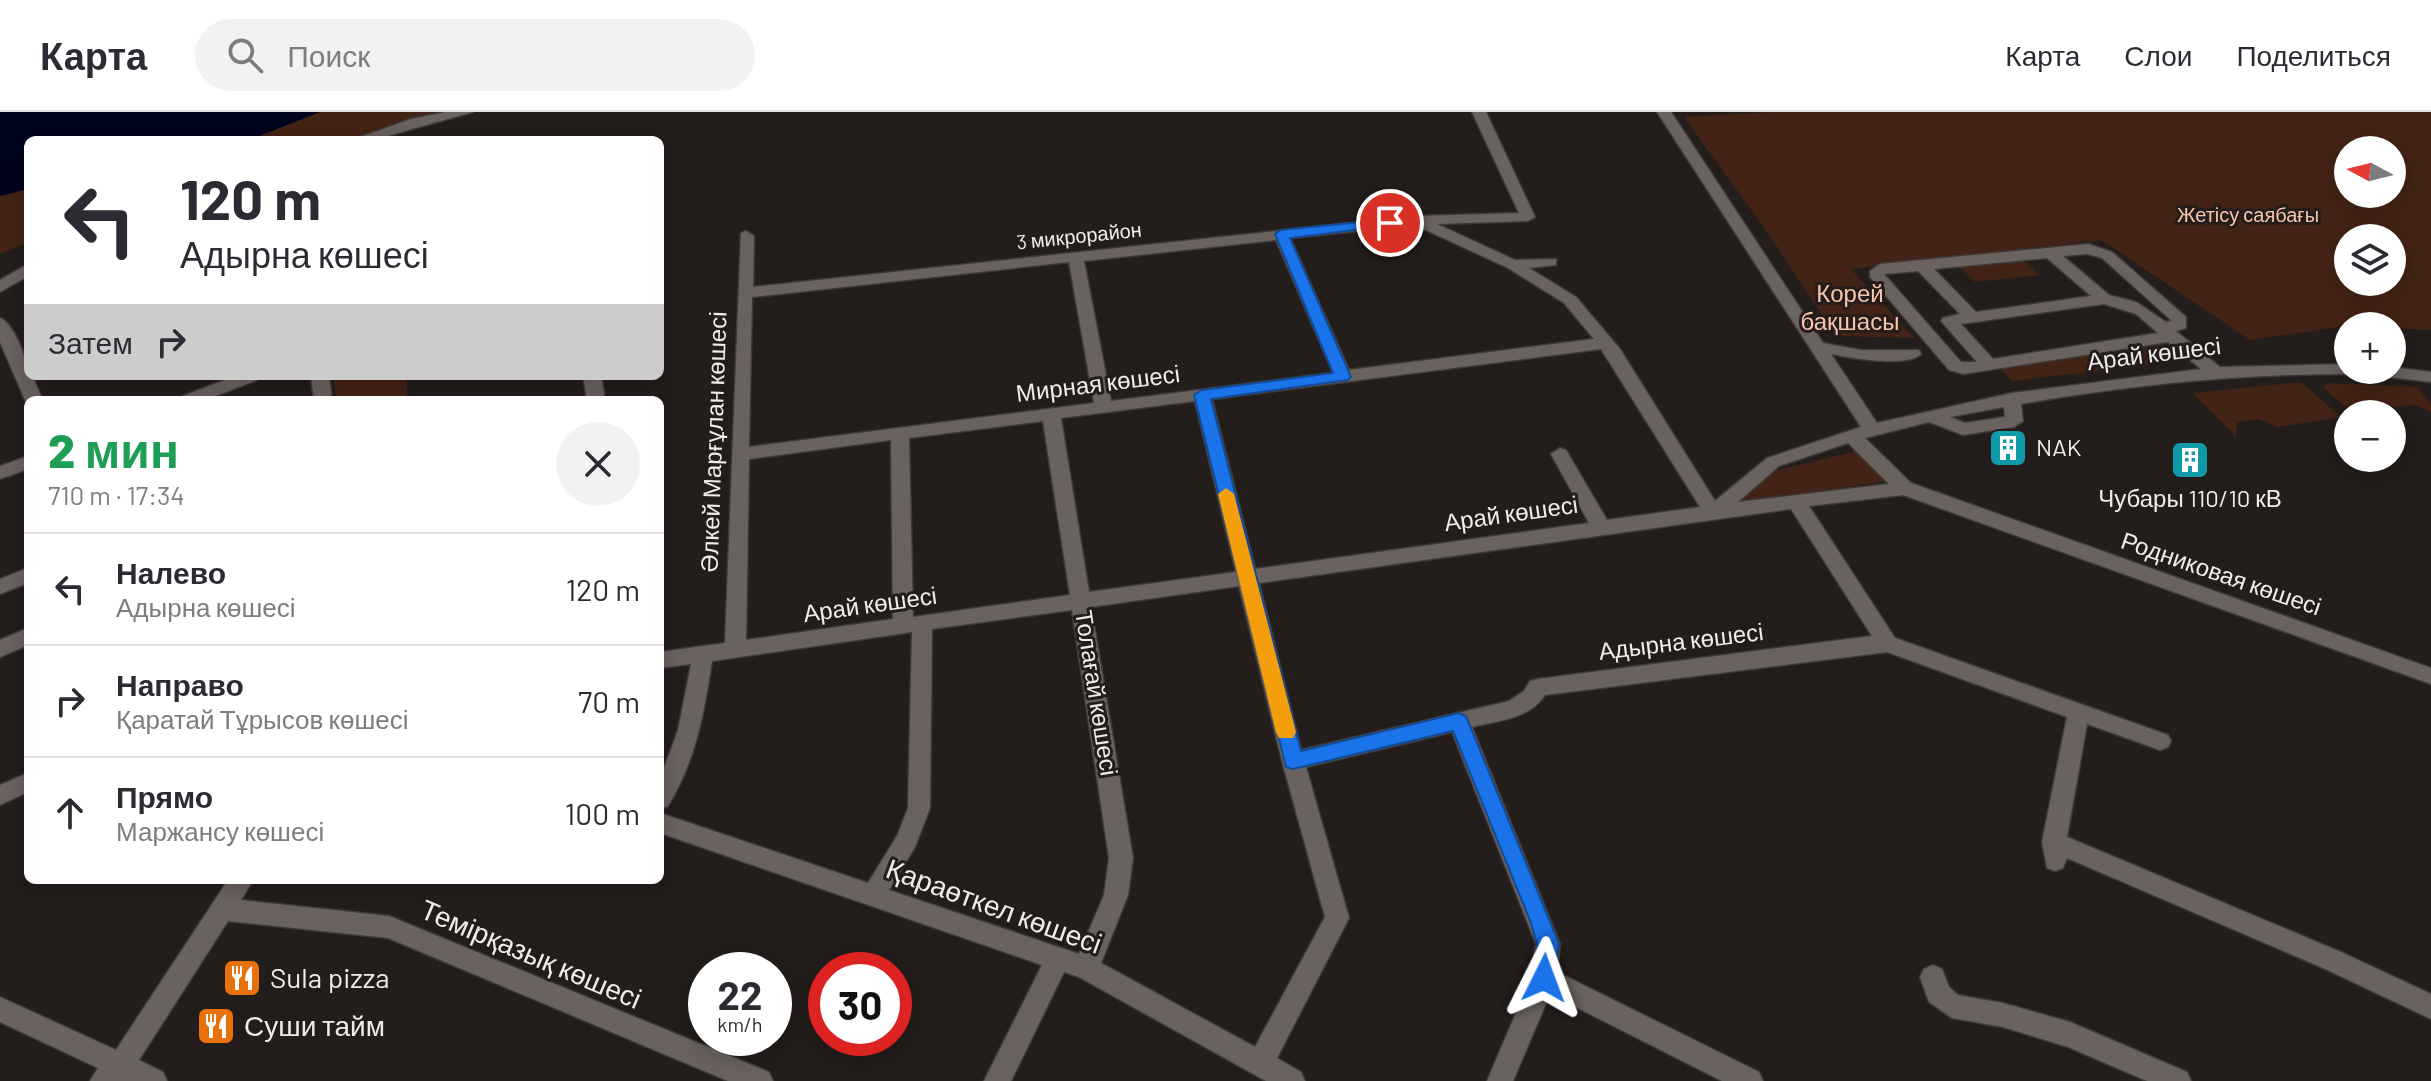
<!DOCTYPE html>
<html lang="ru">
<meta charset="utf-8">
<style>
:root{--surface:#fff;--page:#f2f2f3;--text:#2b2b33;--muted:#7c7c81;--line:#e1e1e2}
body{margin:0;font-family:Barlow,sans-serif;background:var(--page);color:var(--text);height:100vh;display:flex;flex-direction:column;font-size:30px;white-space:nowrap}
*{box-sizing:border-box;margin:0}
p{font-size:26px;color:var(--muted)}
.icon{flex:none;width:44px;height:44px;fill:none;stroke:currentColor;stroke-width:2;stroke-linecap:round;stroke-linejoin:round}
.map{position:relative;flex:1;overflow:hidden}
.sheet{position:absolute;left:24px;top:284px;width:640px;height:488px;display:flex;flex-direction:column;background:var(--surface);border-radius:12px;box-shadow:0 4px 20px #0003}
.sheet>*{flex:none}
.guide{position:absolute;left:24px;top:24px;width:640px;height:244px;border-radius:12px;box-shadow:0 4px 20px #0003;background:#fff;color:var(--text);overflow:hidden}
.needle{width:52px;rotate:277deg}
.fabs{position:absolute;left:2334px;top:24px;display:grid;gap:16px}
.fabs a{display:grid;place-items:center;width:72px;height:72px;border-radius:50%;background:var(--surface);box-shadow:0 4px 20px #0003;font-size:40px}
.speed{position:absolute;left:688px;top:840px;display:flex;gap:16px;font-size:40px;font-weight:700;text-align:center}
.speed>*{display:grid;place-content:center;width:104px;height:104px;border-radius:50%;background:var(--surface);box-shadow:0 4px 20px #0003;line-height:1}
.speed small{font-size:20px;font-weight:400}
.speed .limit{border:12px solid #d22;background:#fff;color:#111}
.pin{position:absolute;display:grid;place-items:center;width:68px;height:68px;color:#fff;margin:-34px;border:4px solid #fff;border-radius:50%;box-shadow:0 2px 8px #0007}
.me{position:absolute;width:88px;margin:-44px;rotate:3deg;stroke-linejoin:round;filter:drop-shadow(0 0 6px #0008)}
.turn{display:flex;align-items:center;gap:28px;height:168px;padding:0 24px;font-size:36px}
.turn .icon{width:104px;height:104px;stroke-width:2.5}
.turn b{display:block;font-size:56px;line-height:68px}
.then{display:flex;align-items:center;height:76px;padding:0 24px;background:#0003;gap:16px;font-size:30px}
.round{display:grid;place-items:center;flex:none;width:84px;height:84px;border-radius:42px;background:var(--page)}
.head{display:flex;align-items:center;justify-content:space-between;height:136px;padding:0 24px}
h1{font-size:48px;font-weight:800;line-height:60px;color:#1e9e55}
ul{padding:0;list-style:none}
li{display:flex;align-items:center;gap:24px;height:112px;padding:0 24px;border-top:2px solid var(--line)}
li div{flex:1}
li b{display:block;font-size:30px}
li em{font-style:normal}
header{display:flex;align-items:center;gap:48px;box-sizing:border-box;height:112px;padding:0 40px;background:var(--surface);border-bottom:2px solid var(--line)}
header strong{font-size:38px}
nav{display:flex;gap:44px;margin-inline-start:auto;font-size:28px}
.search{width:560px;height:72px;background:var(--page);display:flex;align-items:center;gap:20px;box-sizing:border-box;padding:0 28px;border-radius:44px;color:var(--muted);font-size:30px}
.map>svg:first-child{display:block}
</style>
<header>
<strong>Карта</strong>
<div class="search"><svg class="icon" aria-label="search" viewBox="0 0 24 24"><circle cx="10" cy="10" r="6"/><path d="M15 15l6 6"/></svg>Поиск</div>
<nav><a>Карта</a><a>Слои</a><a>Поделиться</a></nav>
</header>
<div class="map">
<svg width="2431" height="969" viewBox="0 0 2431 969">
<rect width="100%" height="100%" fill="#231d1b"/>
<g fill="#432315" fill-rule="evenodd">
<polygon points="320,0 455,0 398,13 352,28 249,28"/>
<path d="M1772,0H2431V218L2348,214L2250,228L2101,128L1851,157L1914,226L1836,224L1770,124L1684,5ZM2348,38H2392V82H2348ZM2348,126H2392V170H2348Z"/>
<polygon points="28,77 28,131 0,142 0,84"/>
<polygon points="2020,145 2039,163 1975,170 1957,152"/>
<polygon points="2173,232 2182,249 2012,269 2000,256"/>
<polygon points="333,264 407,264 407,288 336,288"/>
<polygon points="2301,270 2341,305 2278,315 2258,307 2237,310 2236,325 2193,281"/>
<polygon points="2328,271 2417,275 2431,292 2431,300 2415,293 2358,298 2344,294 2323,275"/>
<polygon points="1858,339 1886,369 1738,392 1774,359"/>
</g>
<polygon fill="#01041d" points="0,0 320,0 249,28 28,28 28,77 0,84"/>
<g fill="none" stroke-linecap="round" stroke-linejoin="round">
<defs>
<g id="minor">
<polygon points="446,0 473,0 373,28 352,28 411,7"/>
<path d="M1472,0H1486L1535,105L1528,109L1437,112L1515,148L1556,147V153L1529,156L1576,185L1620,237L1715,389L1767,346L1861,315L1657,0H1671L1823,231L1861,238H1919L1921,242C1907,256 1851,246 1831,242L1877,311L2012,281L2201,257L2168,230L1963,262L1949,258L1870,165V159L1880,152L2088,132L2112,140L2186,205V216L2176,219L2220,255L2348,252V258H2356L2348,262C2238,262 2130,273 2021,292L2023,309L2014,315L1963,323L1929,310L1865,326L1911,371L2431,556V572L1903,383L1809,394L1895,526L2168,623L2171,629L2168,635L2160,638L2087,612L2067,725L2341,840L2431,882V907L2323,856L2067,746L2063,756L2055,759L2047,756L2042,730L2067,605L1887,540L1545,583C1530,607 1497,609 1472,615L1560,832L1557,860L1759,960L1763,969H1722L1550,882L1513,969H1487L1531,866L1536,832L1452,620L1306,655L1349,806L1277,946L1301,960L1305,969H1266L1079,865L1064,860L1011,969H984L1042,853L660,721V701L868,771L897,724L908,696L912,520L712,549C704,601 696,648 668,694L660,697V667L678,618L691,552L660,556V540L725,531L741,121L746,119L754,124L753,175L1417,104L1519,101ZM1415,113L1508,156L1564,191L1594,227L1349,258L1290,126ZM1276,128L1333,261L1111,289L1084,149ZM2087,142L2102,146L2172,209L2166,210L2136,190L2109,183L2063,144ZM2047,146L2091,184L1976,200L1934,157ZM1069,150L1094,291L749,335L752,185ZM1918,159L1960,202L1943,206L1941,209L1977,250H1961L1884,162ZM2104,192L2136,202L2158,221L1993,247L1961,212ZM1601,237L1700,395L1607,408L1566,338L1560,336L1551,342L1589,411L1255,457L1212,287ZM1195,289L1236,460L1089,480L1061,306ZM2004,295L2005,305L1965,311L1950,305ZM1043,309L1070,483L913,505L909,326ZM891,328L893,507L746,528L749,347ZM1848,331L1889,372L1738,390L1779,354ZM1791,397L1872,524L1538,567L1530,569L1524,579L1509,589L1301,638L1259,471ZM1239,474L1282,649L1325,805L1255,935L1101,851L1128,783L1133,746L1091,495ZM1072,498L1109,746L1104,783L1079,842L889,778L915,735L930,696L932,517Z"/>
<polygon points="28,152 28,164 0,180 0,168"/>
<path d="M0,206C14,211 28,249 28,264H32L43,288H28V292L25,288L0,230Z"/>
<polygon points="2392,255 2431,260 2431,270 2371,263 2363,258 2392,258"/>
<polygon points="235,264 260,264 257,268 205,288 180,288 183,284"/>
<polygon points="311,264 329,264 332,288 314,288"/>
<polygon points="583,264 601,264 605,288 587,288"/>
<polygon points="28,344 28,357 0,367 0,354"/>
<polygon points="28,456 28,471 0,482 0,467"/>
<polygon points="28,516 28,533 0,545 0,528"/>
<polygon points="28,661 28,680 0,693 0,673"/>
<polygon points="228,768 253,768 241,788 389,804 769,960 773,969 728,969 388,826 228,809 139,948 163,960 167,969 90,969 98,956 0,910 0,885 116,938"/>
<polygon points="1933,853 1942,857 1949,875 1958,883 2003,891 2070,910 2187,960 2191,969 2147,969 2068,935 2003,915 1952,906 1929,890 1920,865 1924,857"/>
</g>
</defs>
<use href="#minor" stroke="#3e3938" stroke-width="3"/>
<use href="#minor" fill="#6a625f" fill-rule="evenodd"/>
</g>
<polygon fill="#1a73e8" stroke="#114b97" stroke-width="2" points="1390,107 1395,108 1395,113 1290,126 1351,265 1348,268 1211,287 1301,639 1459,601 1466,604 1559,832 1552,874 1544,877 1536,874 1533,866 1537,832 1531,811 1453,619 1293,657 1286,655 1194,283 1202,278 1333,261 1275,122 1281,118"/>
<polygon fill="#f59e0b" points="1226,376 1234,382 1296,620 1293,626 1279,626 1276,620 1218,382"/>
<defs>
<symbol id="building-square" viewBox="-11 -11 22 22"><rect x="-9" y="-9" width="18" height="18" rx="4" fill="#0f9aa8" stroke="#231d1b"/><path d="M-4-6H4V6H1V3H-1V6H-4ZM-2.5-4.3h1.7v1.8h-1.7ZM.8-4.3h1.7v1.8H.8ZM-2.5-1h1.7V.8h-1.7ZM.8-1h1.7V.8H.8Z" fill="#fff"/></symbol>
<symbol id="restaurant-square" viewBox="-11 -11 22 22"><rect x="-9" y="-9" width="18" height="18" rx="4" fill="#e8710a" stroke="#231d1b"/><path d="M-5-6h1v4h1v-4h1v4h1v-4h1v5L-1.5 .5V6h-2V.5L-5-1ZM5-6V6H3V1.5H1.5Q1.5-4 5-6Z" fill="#fff"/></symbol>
</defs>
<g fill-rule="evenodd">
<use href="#building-square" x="1986" y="314" width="44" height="44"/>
<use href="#building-square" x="2168" y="326" width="44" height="44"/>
<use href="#restaurant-square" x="220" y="844" width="44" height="44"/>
<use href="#restaurant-square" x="194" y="892" width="44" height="44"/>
</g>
<g text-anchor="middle" stroke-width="6" stroke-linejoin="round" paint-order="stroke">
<g font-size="20" fill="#fac3ac" stroke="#231d1b">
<text x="2248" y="110">Жетісу саябағы</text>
</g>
<g font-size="20" fill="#f1eceb" stroke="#231d1b">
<text transform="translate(1079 124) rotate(-6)" y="7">3 микрорайон</text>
</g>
<g font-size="24" fill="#fac3ac" stroke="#231d1b">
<text x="1850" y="190">Корей<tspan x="1850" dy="28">бақшасы</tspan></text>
</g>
<g font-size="24" fill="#f1eceb" stroke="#231d1b">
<text transform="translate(2154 242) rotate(-7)" y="8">Арай көшесі</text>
<text transform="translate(1098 272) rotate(-7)" y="8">Мирная көшесі</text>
<text transform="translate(714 330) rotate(-88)" y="8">Әлкей Марғұлан көшесі</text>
<text transform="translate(1511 402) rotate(-8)" y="8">Арай көшесі</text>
<text transform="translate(2221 462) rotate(19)" y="8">Родниковая көшесі</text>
<text transform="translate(870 493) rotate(-8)" y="8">Арай көшесі</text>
<text transform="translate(1681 530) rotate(-7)" y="8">Адырна көшесі</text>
<text transform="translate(1096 581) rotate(81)" y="8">Толағай көшесі</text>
</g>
<g font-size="24" fill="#f1eceb" stroke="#231d1b" text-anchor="start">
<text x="2036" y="344">NAK</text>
<text x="2190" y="395" text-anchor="middle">Чубары 110/10 кВ</text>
</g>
<g font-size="28" fill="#f1eceb" stroke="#231d1b">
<text transform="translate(994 794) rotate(20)" y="10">Қараөткел көшесі</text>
<text transform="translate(531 842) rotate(23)" y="10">Темірқазық көшесі</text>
</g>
<g font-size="28" fill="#f1eceb" stroke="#231d1b" text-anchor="start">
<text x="270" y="876">Sula pizza</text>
<text x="244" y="924">Суши тайм</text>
</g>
</g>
</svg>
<div class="fabs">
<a><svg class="needle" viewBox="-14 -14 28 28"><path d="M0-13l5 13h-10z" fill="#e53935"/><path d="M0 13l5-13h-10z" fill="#7c7c81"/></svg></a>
<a><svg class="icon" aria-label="layers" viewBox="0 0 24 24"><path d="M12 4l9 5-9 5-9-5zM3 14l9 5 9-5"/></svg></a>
<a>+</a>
<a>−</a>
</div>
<div class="speed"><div>22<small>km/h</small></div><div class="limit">30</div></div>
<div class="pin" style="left:1390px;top:111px;background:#d93025"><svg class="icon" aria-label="arrive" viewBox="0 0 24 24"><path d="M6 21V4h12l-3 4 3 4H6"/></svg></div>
<svg class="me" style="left:1544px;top:866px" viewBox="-20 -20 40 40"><path d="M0-17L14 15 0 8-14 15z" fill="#1a73e8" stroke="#fff" stroke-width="4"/></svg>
<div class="guide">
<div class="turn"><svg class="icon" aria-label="left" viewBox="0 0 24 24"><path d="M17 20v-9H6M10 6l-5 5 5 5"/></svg><div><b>120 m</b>Адырна көшесі</div></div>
<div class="then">Затем<svg class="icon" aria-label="right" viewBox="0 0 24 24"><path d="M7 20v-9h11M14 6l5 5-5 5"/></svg></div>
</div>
<section class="sheet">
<div class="head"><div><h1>2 мин</h1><p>710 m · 17:34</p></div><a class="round"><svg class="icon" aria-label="close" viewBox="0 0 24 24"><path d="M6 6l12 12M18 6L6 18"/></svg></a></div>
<ul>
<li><svg class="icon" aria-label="left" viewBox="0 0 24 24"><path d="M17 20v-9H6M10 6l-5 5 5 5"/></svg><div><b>Налево</b><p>Адырна көшесі</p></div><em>120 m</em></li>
<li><svg class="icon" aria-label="right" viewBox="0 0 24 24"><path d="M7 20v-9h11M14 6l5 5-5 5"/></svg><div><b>Направо</b><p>Қаратай Тұрысов көшесі</p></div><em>70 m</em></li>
<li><svg class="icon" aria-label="ahead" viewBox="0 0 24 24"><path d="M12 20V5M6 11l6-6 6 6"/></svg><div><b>Прямо</b><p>Маржансу көшесі</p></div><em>100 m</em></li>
</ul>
</section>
</div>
